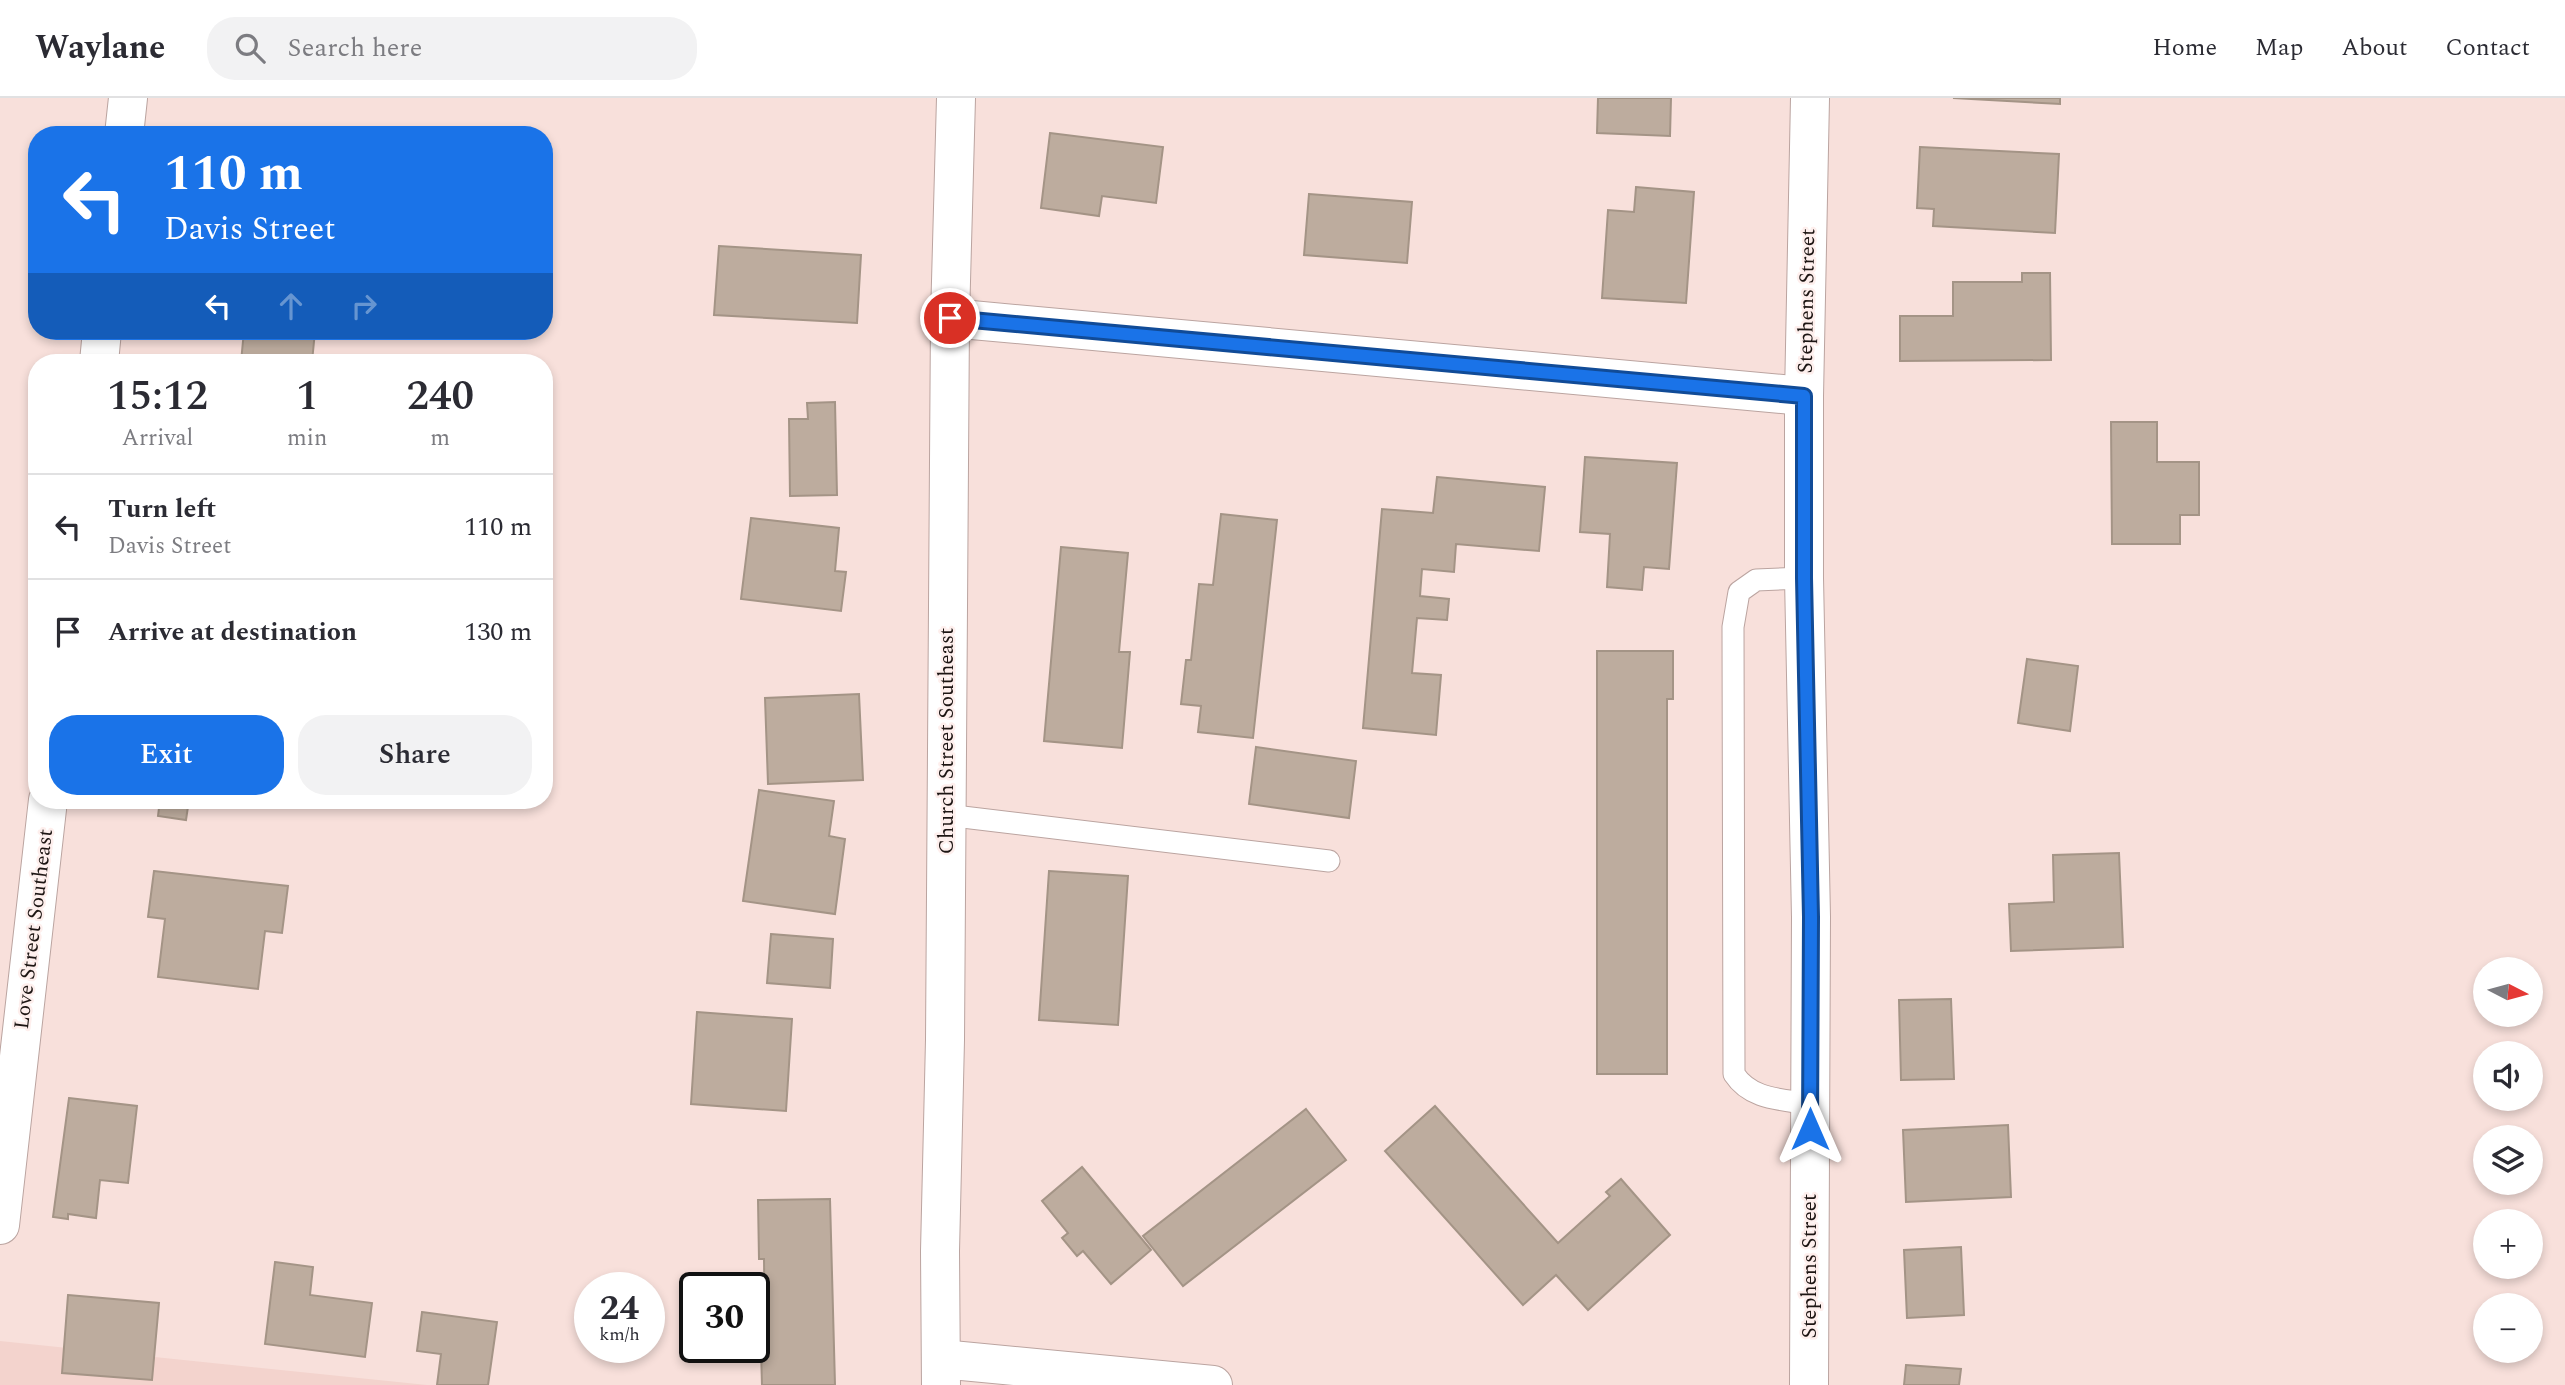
<!DOCTYPE html>
<meta charset="utf-8">
<style>
:root{--surface:#fff;--page:#f2f2f3;--text:#2b2b33;--muted:#7c7c81;--line:#e1e1e2;--accent:#1a73e8}
body{margin:0;font-family:Spectral,serif;background:var(--page);color:var(--text);height:100vh;display:flex;flex-direction:column;font-size:26px;white-space:nowrap}
*{box-sizing:border-box;margin:0}
p{font-size:23px;color:var(--muted)}
.icon{flex:none;width:38px;height:38px;fill:none;stroke:currentColor;stroke-width:2;stroke-linecap:round;stroke-linejoin:round}
.map{position:relative;flex:1;overflow:hidden}
.sheet{position:absolute;left:28px;top:256px;width:525px;height:455px;display:flex;flex-direction:column;background:var(--surface);border-radius:28px;box-shadow:0 4px 10px #0003}
.sheet>*{flex:none}
.banner{position:absolute;left:28px;top:28px;width:525px;height:214px;border-radius:28px;box-shadow:0 4px 10px #0003;background:#1a73e8;color:#fff;overflow:hidden}
.needle{width:46px;rotate:96deg}
.tools{position:absolute;left:2473px;top:859px;display:grid;gap:14px}
.tools a{display:grid;place-items:center;width:70px;height:70px;border-radius:50%;background:var(--surface);box-shadow:0 4px 10px #0003;font-size:35px}
.speed{position:absolute;left:574px;top:1174px;display:flex;gap:14px;font-size:35px;font-weight:700;text-align:center}
.speed>*{display:grid;place-content:center;width:91px;height:91px;border-radius:50%;background:var(--surface);box-shadow:0 4px 10px #0003;line-height:1}
.speed small{font-size:18px;font-weight:400}
.speed .limit{border:4px solid #111;border-radius:10px;background:#fff;color:#111}
.pin{position:absolute;display:grid;place-items:center;width:60px;height:60px;color:#fff;margin:-30px;border:4px solid #fff;border-radius:50%;box-shadow:0 2px 7px #0007}
.me{position:absolute;width:77px;margin:-38px;rotate:0deg;stroke-linejoin:round;filter:drop-shadow(0 0 5px #0008)}
.turn{display:flex;align-items:center;gap:24px;height:147px;padding:0 21px;font-size:32px}
.turn .icon{width:91px;height:91px;stroke-width:2.5}
.turn b{display:block;font-size:49px;line-height:60px}
.lanes{display:flex;align-items:center;height:66px;padding:0 21px;background:#0003;justify-content:center;gap:35px;direction:ltr}
.lanes .off{opacity:.35}
.eta{display:flex;justify-content:space-evenly;align-items:center;height:119px;text-align:center}
.eta b{font-size:42px;font-weight:600;line-height:49px}
.cta{display:flex;gap:14px;margin-top:auto;padding:14px 21px}
.cta a{flex:1;height:80px;border-radius:28px;background:var(--accent);color:#fff;font-size:28px;font-weight:600;line-height:80px;text-align:center}
.cta a+a{background:var(--page);color:var(--text)}
ul{padding:0;list-style:none}
li{display:flex;align-items:center;gap:21px;height:105px;padding:0 21px;border-top:2px solid var(--line)}
li div{flex:1}
li b{display:block;font-size:26px}
li em{font-style:normal}
header{display:flex;align-items:center;gap:42px;box-sizing:border-box;height:98px;padding:0 35px;background:var(--surface);border-bottom:2px solid var(--line)}
header strong{font-size:33px}
nav{display:flex;gap:38px;margin-inline-start:auto;font-size:24px}
.search{width:490px;height:63px;background:var(--page);display:flex;align-items:center;gap:18px;box-sizing:border-box;padding:0 24px;border-radius:28px;color:var(--muted);font-size:26px}
.map>svg:first-child{display:block}
</style>
<header>
<strong>Waylane</strong>
<div class="search"><svg class="icon" aria-label="search" viewBox="0 0 24 24"><circle cx="10" cy="10" r="6"/><path d="M15 15l6 6"/></svg>Search here</div>
<nav><a>Home</a><a>Map</a><a>About</a><a>Contact</a></nav>
</header>
<div class="map">
<svg width="2565" height="1287" viewBox="0 0 2565 1287">
<rect width="100%" height="100%" fill="#f8e0db"/>
<polygon fill="#f3d3cd" points="0,1243 427,1287 0,1287"/>
<g fill="#bdac9e" stroke="#a49486" stroke-width="2">
<polygon points="1598,0 1671,0 1670,38 1597,35"/>
<polygon points="1953,0 2060,0 2060,6"/>
<polygon points="1050,35 1163,49 1156,105 1102,98 1099,118 1041,110"/>
<polygon points="1920,49 2059,56 2055,135 1933,128 1934,111 1917,110"/>
<polygon points="1636,89 1694,94 1686,205 1602,200 1608,112 1634,114"/>
<polygon points="1309,96 1412,104 1407,165 1304,157"/>
<polygon points="719,148 861,157 857,225 714,217"/>
<polygon points="2022,175 2050,175 2051,262 1900,263 1900,218 1953,218 1953,184 2022,184"/>
<polygon points="244,233 315,233 312,264 241,264"/>
<polygon points="835,304 837,397 790,398 789,321 808,321 807,305"/>
<polygon points="2111,324 2157,324 2157,364 2199,364 2199,417 2180,417 2180,446 2112,446"/>
<polygon points="1585,359 1677,365 1669,471 1644,469 1642,492 1607,489 1610,436 1580,434"/>
<polygon points="1437,379 1545,389 1539,453 1456,446 1454,474 1422,471 1420,498 1449,501 1447,522 1417,520 1412,575 1441,577 1436,637 1363,630 1382,411 1433,415"/>
<polygon points="1221,416 1277,422 1253,640 1198,634 1201,608 1181,606 1186,562 1191,562 1199,486 1213,487"/>
<polygon points="751,420 839,430 835,473 846,474 841,513 741,501"/>
<polygon points="1061,449 1128,455 1119,554 1130,554 1122,650 1044,643"/>
<polygon points="1597,553 1673,553 1673,601 1667,601 1667,976 1597,976"/>
<polygon points="2027,561 2078,568 2070,633 2018,625"/>
<polygon points="859,596 863,682 768,686 765,600"/>
<polygon points="1256,649 1356,663 1349,720 1249,706"/>
<polygon points="759,692 834,703 829,738 845,741 835,816 743,803"/>
<polygon points="160,702 189,702 186,722 158,718"/>
<polygon points="209,702 238,702 237,706"/>
<polygon points="2119,755 2123,849 2011,853 2009,806 2054,804 2053,757"/>
<polygon points="154,773 288,788 282,835 265,833 258,891 158,879 165,821 148,819"/>
<polygon points="1049,773 1128,778 1118,927 1039,922"/>
<polygon points="771,836 833,841 830,890 767,885"/>
<polygon points="1951,901 1954,981 1901,982 1899,902"/>
<polygon points="697,914 792,921 786,1013 691,1006"/>
<polygon points="69,1000 137,1008 128,1085 100,1082 96,1120 68,1116 68,1121 53,1119"/>
<polygon points="1435,1008 1558,1145 1610,1098 1606,1094 1621,1081 1670,1137 1588,1212 1556,1177 1523,1207 1385,1053"/>
<polygon points="1306,1011 1346,1062 1183,1188 1143,1138"/>
<polygon points="2008,1027 2011,1099 1906,1104 1903,1032"/>
<polygon points="1082,1069 1151,1152 1111,1186 1083,1153 1077,1158 1062,1140 1068,1135 1042,1103"/>
<polygon points="830,1101 835,1287 762,1287 761,1252 765,1252 764,1161 759,1161 758,1102"/>
<polygon points="1961,1149 1964,1217 1907,1220 1904,1152"/>
<polygon points="275,1164 313,1169 310,1197 372,1205 365,1259 265,1246"/>
<polygon points="68,1197 159,1205 152,1282 62,1275"/>
<polygon points="422,1214 497,1224 488,1287 437,1287 441,1256 417,1253"/>
<polygon points="1906,1267 1961,1271 1959,1287 1904,1287"/>
</g>
<g fill="none" stroke-linecap="round" stroke-linejoin="round">
<defs>
<g id="lane">
<path d="M1804,480L1756,482L1739,494L1733,529L1734,976C1751,1002 1781,1001 1810,1006"/>
<polyline points="946,717 1329,763"/>
</g>
<g id="street">
<polyline points="124,37 128,0"/>
<polyline points="950,220 1804,298"/>
<polyline points="99,264 102,233"/>
<polyline points="0,1127 48,702"/>
<polyline points="941,1261 1213,1287"/>
<polyline points="1809,1287 1811,819 1804,480 1804,298 1810,0"/>
</g>
<polyline id="secondary" points="941,1287 940,1153 945,942 950,220 956,0"/>
</defs>
<use href="#lane" stroke="#bba4a0" stroke-width="23"/>
<use href="#street" stroke="#bba4a0" stroke-width="40"/>
<use href="#secondary" stroke="#bba4a0" stroke-width="40"/>
<use href="#lane" stroke="#fff" stroke-width="21"/>
<use href="#street" stroke="#fff" stroke-width="38"/>
<use href="#secondary" stroke="#fff" stroke-width="38"/>
</g>
<g fill="none" stroke-linecap="round" stroke-linejoin="round">
<defs>
<polyline id="route" points="950,220 1804,298 1804,480 1811,819 1810,1031"/>
</defs>
<use href="#route" stroke="#114b97" stroke-width="18"/>
<use href="#route" stroke="#1a73e8" stroke-width="12"/>
</g>
<g text-anchor="middle" stroke-width="5" stroke-linejoin="round" paint-order="stroke">
<g font-size="21" fill="#1d1513" stroke="#feefed">
<text transform="translate(1806 203) rotate(-89)" y="7">Stephens Street</text>
<text transform="translate(946 643) rotate(-90)" y="7">Church Street Southeast</text>
<text transform="translate(33 831) rotate(-83)" y="7">Love Street Southeast</text>
<text transform="translate(1809 1168) rotate(-90)" y="7">Stephens Street</text>
</g>
</g>
</svg>
<div class="tools">
<a><svg class="needle" viewBox="-14 -14 28 28"><path d="M0-13l5 13h-10z" fill="#e53935"/><path d="M0 13l5-13h-10z" fill="#7c7c81"/></svg></a>
<a><svg class="icon" aria-label="sound" viewBox="0 0 24 24"><path d="M4 9h4l5-4v14l-5-4H4zM17 9q2 3 0 6"/></svg></a>
<a><svg class="icon" aria-label="layers" viewBox="0 0 24 24"><path d="M12 4l9 5-9 5-9-5zM3 14l9 5 9-5"/></svg></a>
<a>+</a>
<a>−</a>
</div>
<div class="speed"><div>24<small>km/h</small></div><div class="limit">30</div></div>
<div class="pin" style="left:950px;top:220px;background:#d93025"><svg class="icon" aria-label="arrive" viewBox="0 0 24 24"><path d="M6 21V4h12l-3 4 3 4H6"/></svg></div>
<svg class="me" style="left:1810px;top:1031px" viewBox="-20 -20 40 40"><path d="M0-17L14 15 0 8-14 15z" fill="#1a73e8" stroke="#fff" stroke-width="4"/></svg>
<div class="banner">
<div class="turn"><svg class="icon" aria-label="left" viewBox="0 0 24 24"><path d="M17 20v-9H6M10 6l-5 5 5 5"/></svg><div><b>110 m</b>Davis Street</div></div>
<div class="lanes"><svg class="icon" aria-label="left" viewBox="0 0 24 24"><path d="M17 20v-9H6M10 6l-5 5 5 5"/></svg><svg class="icon off" aria-label="ahead" viewBox="0 0 24 24"><path d="M12 20V5M6 11l6-6 6 6"/></svg><svg class="icon off" aria-label="right" viewBox="0 0 24 24"><path d="M7 20v-9h11M14 6l5 5-5 5"/></svg></div>
</div>
<section class="sheet">
<div class="eta">
<div><b>15:12</b><p>Arrival</p></div>
<div><b>1</b><p>min</p></div>
<div><b>240</b><p>m</p></div>
</div>
<ul>
<li><svg class="icon" aria-label="left" viewBox="0 0 24 24"><path d="M17 20v-9H6M10 6l-5 5 5 5"/></svg><div><b>Turn left</b><p>Davis Street</p></div><em>110 m</em></li>
<li><svg class="icon" aria-label="arrive" viewBox="0 0 24 24"><path d="M6 21V4h12l-3 4 3 4H6"/></svg><div><b>Arrive at destination</b></div><em>130 m</em></li>
</ul>
<div class="cta"><a>Exit</a><a>Share</a></div>
</section>
</div>
